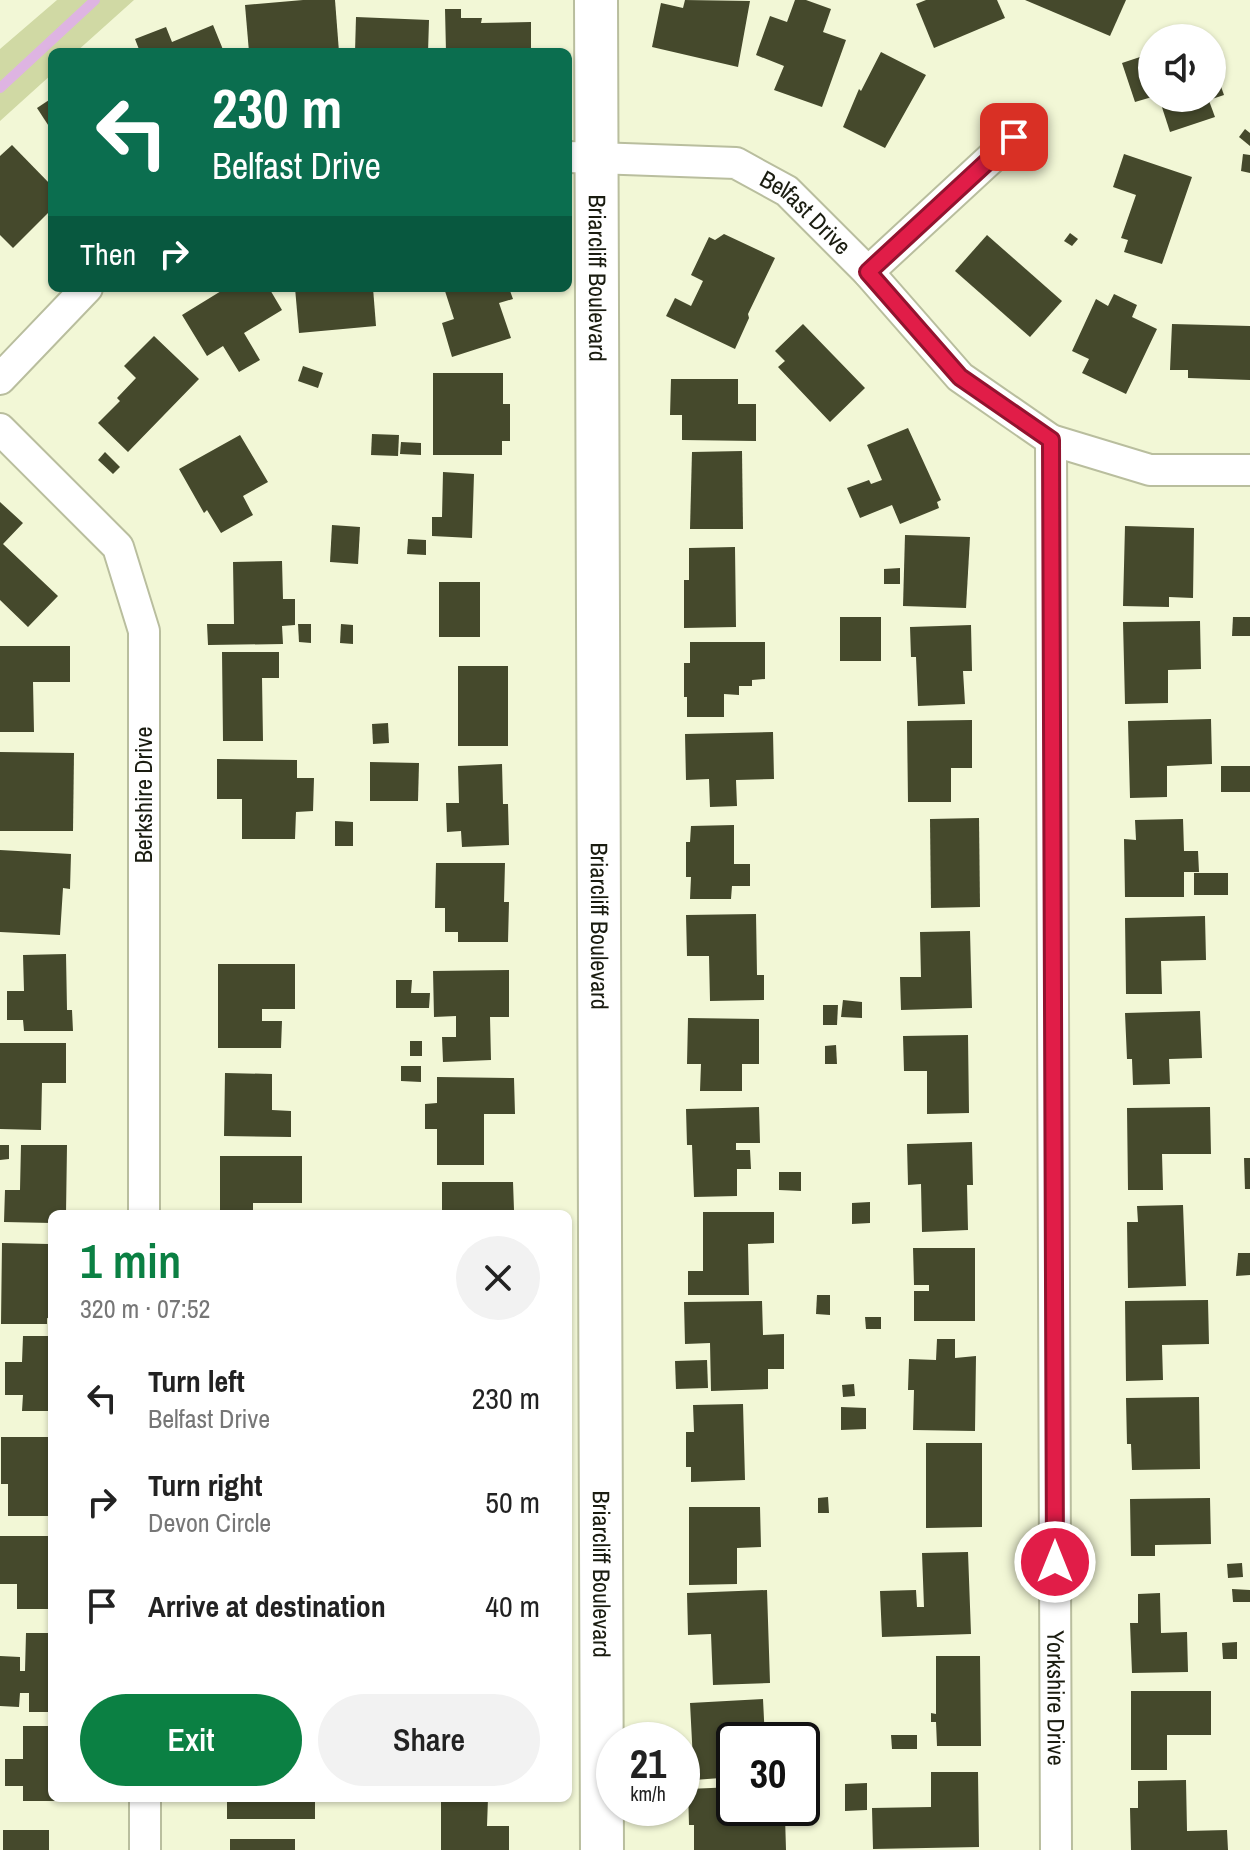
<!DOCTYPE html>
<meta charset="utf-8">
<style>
:root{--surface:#fff;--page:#f2f2f2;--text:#222;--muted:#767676;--accent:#0b8043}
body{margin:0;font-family:"Archivo Narrow",sans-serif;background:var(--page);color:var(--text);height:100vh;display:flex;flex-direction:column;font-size:30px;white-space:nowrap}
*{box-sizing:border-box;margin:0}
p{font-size:26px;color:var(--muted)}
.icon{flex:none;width:44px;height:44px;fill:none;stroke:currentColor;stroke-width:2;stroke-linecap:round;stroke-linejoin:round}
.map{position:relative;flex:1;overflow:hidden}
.details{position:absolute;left:48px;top:1210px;width:524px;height:592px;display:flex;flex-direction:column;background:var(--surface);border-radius:12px;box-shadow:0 2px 6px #0004}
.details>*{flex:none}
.hud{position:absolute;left:48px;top:48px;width:524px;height:244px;border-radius:12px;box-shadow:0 2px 6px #0004;background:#0b6e4f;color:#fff;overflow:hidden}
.controls{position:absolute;left:1138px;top:24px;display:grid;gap:16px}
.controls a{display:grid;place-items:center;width:88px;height:88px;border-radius:50%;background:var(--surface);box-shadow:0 2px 6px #0004;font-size:40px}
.speed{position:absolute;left:596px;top:1722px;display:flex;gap:16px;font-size:40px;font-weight:700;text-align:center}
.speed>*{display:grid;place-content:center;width:104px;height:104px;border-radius:50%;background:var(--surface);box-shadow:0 2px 6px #0004;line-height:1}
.speed small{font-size:20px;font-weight:400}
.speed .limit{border:4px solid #111;border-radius:12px;background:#fff;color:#111}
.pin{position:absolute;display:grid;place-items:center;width:68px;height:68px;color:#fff;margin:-34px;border-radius:16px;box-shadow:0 4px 12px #0006}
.me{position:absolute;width:88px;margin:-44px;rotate:0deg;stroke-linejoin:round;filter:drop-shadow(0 0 6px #0008)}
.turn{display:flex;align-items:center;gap:28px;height:168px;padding:0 32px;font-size:36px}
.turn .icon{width:104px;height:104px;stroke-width:2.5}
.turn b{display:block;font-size:56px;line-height:68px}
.then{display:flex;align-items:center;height:76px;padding:0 32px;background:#0003;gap:16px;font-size:30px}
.round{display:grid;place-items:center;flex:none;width:84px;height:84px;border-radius:42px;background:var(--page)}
.headline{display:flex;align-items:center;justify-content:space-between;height:136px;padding:0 32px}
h1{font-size:48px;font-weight:600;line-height:60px;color:var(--accent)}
.primary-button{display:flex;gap:16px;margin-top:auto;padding:16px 32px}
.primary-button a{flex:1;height:92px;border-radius:48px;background:var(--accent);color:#fff;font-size:32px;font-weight:600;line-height:92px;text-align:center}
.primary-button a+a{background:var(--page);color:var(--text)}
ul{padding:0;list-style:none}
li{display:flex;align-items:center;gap:24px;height:104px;padding:0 32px}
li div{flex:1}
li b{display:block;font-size:30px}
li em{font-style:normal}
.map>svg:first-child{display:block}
</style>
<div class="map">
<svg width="1250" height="1850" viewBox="0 0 1250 1850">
<rect width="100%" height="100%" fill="#f2f7d6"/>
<polygon fill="#d0d9a4" points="57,0 134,0 76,52 52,52 52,74 0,121 0,49"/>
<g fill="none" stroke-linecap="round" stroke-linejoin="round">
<polyline stroke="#deb4e2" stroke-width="10" points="0,88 95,0"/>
</g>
<g fill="#45492c">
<polygon points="303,0 335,0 339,52 249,52 245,5"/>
<polygon points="685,0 750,1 738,67 652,47 661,3 683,8"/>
<polygon points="795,0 806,0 831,9 823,32 846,40 822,107 774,90 784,66 756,55 770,16 787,22"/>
<polygon points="926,0 997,0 1005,18 934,48 916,4"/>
<polygon points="1025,0 1126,0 1110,36"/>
<polygon points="445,9 461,9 461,18 482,18 481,23 531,22 531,52 446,52"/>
<polygon points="356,17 429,20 428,52 355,52"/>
<polygon points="213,25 224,52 140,52 135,39 166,27 172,42"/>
<polygon points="881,52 926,75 885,148 843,127 859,89 861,91"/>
<polygon points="1152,53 1152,97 1135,102 1122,63"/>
<polygon points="1218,78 1224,95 1212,99 1212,81"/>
<polygon points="52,98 52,131 37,108"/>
<polygon points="1159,98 1208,98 1215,117 1170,132"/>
<polygon points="1245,129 1250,133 1250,146 1239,137"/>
<polygon points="12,145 52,186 52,209 13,248 0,235 0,156"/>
<polygon points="1124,154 1192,177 1162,264 1124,252 1128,240 1121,238 1136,195 1113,187"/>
<polygon points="1243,154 1250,155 1250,173 1241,171"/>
<polygon points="1070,233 1078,239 1072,246 1064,241"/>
<polygon points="724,234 775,258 748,314 749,318 735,349 666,316 675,298 691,306 703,281 691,275 709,237 715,240"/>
<polygon points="987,235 1062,301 1030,337 955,271"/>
<polygon points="226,288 269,288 282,310 244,333 260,360 239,372 223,346 207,356 182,315"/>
<polygon points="295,288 373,288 376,326 299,333"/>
<polygon points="444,288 509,288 513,299 499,303 511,338 452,357 442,323 454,319"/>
<polygon points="1114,294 1137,305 1132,317 1157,329 1126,394 1082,373 1089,359 1072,351 1096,299 1108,306"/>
<polygon points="803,324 865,388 830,422 778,367 785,361 775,351"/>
<polygon points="1172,324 1250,326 1250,380 1188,378 1188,370 1170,370"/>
<polygon points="154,336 199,379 128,452 98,423 120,401 117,398 136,378 124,366"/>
<polygon points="303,366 323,373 318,388 298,381"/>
<polygon points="433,373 503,373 503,404 510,404 510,441 502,441 502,455 433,455"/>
<polygon points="671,379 738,379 738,404 756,404 756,441 682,440 682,415 670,415"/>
<polygon points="908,428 941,500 937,502 939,508 900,524 892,505 860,518 847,488 869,480 871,484 882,480 867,445"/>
<polygon points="372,434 399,435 398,456 371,455"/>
<polygon points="240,435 268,482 243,496 253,515 221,533 207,510 204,513 179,469"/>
<polygon points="401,442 421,443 421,455 400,454"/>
<polygon points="742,451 743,529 690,529 692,452"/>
<polygon points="105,452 120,467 113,474 98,460"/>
<polygon points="443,472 474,474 472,538 432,536 432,517 442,517"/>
<polygon points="0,502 23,523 3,544 58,596 28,627 0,600"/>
<polygon points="332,525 360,527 358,564 330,562"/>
<polygon points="1125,526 1194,528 1193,598 1169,597 1169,607 1123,606"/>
<polygon points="905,535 970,537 966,608 903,606"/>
<polygon points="408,539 426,540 426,555 407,554"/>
<polygon points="735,547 736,627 684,628 684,580 689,580 689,548"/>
<polygon points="282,561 283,599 295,599 295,625 282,626 283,644 208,645 207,624 234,624 233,562"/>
<polygon points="900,568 900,584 884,584 884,569"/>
<rect x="439" y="582" width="41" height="55"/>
<rect x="840" y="617" width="41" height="44"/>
<polygon points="1233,617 1250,617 1250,636 1232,636"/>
<polygon points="1200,621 1201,669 1168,670 1168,703 1125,704 1123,622"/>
<polygon points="298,624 311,624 311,643 299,642"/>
<polygon points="341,624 353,625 353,644 340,643"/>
<polygon points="971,625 972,671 963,671 965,704 918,706 916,657 911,657 910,627"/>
<polygon points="690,642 765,642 765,679 752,680 752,686 739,686 739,695 724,694 724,717 687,717 687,697 684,697 684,663 690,663"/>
<polygon points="0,646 70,646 70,682 33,682 34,732 0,732"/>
<polygon points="222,652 279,652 279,678 262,678 263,741 223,741"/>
<rect x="458" y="666" width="50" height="80"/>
<polygon points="1211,719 1212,764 1167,766 1167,797 1130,798 1128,721"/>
<polygon points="972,720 972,768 951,768 951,802 908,802 907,721"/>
<polygon points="388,723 389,743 373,744 372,724"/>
<polygon points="773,732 774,779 736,780 737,806 710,807 709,779 686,780 685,734"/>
<polygon points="0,752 74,753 73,831 0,831"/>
<polygon points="217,759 297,760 297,778 314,778 313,811 296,812 295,839 242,839 242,799 217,799"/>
<polygon points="370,762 419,763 418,801 370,801"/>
<polygon points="502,764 503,804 508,804 509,845 462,847 461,831 447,832 446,803 459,803 458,766"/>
<rect x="1221" y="766" width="29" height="26"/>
<polygon points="979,818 980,907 931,908 930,819"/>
<polygon points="1183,819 1184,851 1198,851 1199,872 1184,872 1184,897 1125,897 1124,839 1136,840 1135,820"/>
<polygon points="335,821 353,822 353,846 335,846"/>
<polygon points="734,825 734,864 750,864 750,886 732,886 731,899 690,899 691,877 686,877 686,842 690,842 691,826"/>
<polygon points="0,850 71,854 70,889 63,888 60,935 0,932"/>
<polygon points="436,863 505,863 504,902 509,902 508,942 458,942 458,932 445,932 445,908 435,908"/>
<rect x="1194" y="873" width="34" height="22"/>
<polygon points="756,914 757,975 764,975 764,1000 710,1001 709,956 687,956 686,915"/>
<polygon points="1205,916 1206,960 1161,961 1162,994 1126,994 1125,918"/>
<polygon points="970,931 972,1008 901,1010 900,977 921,977 920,932"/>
<polygon points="66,954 67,1010 72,1010 73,1031 24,1031 23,1020 7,1020 7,991 24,991 23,955"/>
<polygon points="218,964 295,964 295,1009 262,1009 262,1021 282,1021 281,1048 218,1048"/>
<polygon points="509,970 509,1017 490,1017 491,1060 443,1062 442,1037 456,1037 456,1016 434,1017 433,971"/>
<polygon points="396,980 412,980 411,993 430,993 429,1008 396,1008"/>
<polygon points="843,1000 862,1002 862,1018 841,1017"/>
<polygon points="823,1005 838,1005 837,1025 823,1025"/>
<polygon points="1200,1011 1202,1058 1169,1059 1170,1084 1133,1085 1132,1059 1127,1059 1125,1013"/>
<polygon points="688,1018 759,1019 759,1064 742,1064 742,1091 700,1091 701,1064 687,1064"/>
<polygon points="968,1035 969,1113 927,1114 927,1071 904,1071 903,1036"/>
<rect x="410" y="1041" width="12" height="15"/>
<polygon points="0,1043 66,1043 66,1083 42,1083 41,1130 0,1129"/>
<polygon points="836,1045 837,1064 825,1064 825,1046"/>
<polygon points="401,1066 421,1066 421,1082 401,1081"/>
<polygon points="225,1073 272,1074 272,1110 291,1111 291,1137 224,1136"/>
<polygon points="437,1077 514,1078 515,1114 484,1114 484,1165 437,1165 437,1129 425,1129 425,1104 437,1103"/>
<polygon points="759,1107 760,1143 736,1143 736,1150 750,1150 751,1169 737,1169 737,1196 694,1197 692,1145 687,1145 686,1109"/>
<polygon points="1210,1107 1211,1154 1162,1154 1163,1190 1128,1190 1127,1108"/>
<polygon points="972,1142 973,1185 967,1185 968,1230 922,1232 921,1184 908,1185 907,1144"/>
<polygon points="0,1145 9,1145 9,1159 0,1160"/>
<polygon points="21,1145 67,1145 66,1214 52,1214 52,1223 4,1222 5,1190 20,1190"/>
<polygon points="220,1156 302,1156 302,1203 253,1203 253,1214 220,1214"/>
<polygon points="1244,1158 1250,1158 1250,1189 1245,1189"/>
<polygon points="779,1172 801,1172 801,1191 779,1190"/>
<polygon points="442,1182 513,1182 514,1210 495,1210 495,1214 426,1214 426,1210 442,1210"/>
<polygon points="870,1202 870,1223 852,1224 852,1203"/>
<polygon points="1183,1205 1186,1286 1128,1288 1127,1222 1138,1222 1137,1206"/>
<polygon points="703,1212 774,1212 774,1243 748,1244 749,1295 688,1295 688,1271 703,1271"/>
<polygon points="2,1243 49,1244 52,1319 47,1318 47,1324 1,1324"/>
<polygon points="913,1248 975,1248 975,1321 914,1321 914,1291 929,1291 929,1285 914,1285"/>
<polygon points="1238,1253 1250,1253 1250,1275 1236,1276"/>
<polygon points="817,1295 830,1295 830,1315 816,1314"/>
<polygon points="1208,1300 1209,1344 1162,1345 1163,1380 1126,1381 1125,1301"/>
<polygon points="762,1301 763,1335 784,1334 784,1369 768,1369 768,1389 711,1391 710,1343 685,1344 684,1302"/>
<polygon points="865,1317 881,1317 881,1329 866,1329"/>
<polygon points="23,1336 52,1336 52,1411 22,1411 23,1395 5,1395 5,1362 22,1362"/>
<polygon points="937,1339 955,1339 955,1358 976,1356 975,1431 913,1430 914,1390 908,1390 909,1359 936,1360"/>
<polygon points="707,1360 708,1388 676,1389 675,1361"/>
<polygon points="854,1384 855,1396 843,1397 842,1385"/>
<polygon points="1199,1397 1200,1469 1132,1470 1131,1444 1127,1444 1126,1398"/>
<polygon points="743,1404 745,1480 691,1482 691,1467 686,1467 686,1432 694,1432 693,1405"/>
<polygon points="841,1407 866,1408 866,1429 841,1430"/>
<polygon points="1,1437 52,1437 51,1516 8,1516 8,1484 1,1484"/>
<polygon points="926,1443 982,1443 982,1527 926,1528"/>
<polygon points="828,1497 829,1513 818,1513 818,1498"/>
<polygon points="1210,1498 1211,1544 1155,1545 1155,1556 1131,1556 1130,1499"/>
<polygon points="689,1507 760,1507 761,1547 737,1548 737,1584 689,1585"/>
<polygon points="0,1536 52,1536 52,1609 17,1609 17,1584 0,1584"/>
<polygon points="968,1552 971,1634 882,1637 880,1591 916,1590 917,1607 924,1607 922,1553"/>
<polygon points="1242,1563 1243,1577 1228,1578 1227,1564"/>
<polygon points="1232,1589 1250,1590 1250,1602 1233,1602"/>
<polygon points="767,1590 770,1683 713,1685 711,1634 688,1635 687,1593"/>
<polygon points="1160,1593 1161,1633 1187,1632 1188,1672 1132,1673 1130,1623 1138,1623 1138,1594"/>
<polygon points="26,1633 52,1633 52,1712 29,1712 29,1693 20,1693 19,1707 0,1706 0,1656 20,1657 20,1671 25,1671"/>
<polygon points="1237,1642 1237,1659 1223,1659 1222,1643"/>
<polygon points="936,1656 980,1656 981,1746 937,1746 936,1722 931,1722 931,1713 936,1714"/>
<polygon points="1131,1691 1211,1691 1211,1735 1167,1735 1167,1770 1131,1770"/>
<polygon points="763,1699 765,1740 734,1740 734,1777 694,1780 690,1703"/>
<polygon points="23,1726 52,1726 52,1798 76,1798 76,1801 23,1801 23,1786 5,1786 5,1759 23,1759"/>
<polygon points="891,1735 917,1735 917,1749 892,1749"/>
<polygon points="931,1772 978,1772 979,1847 873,1849 872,1808 931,1807"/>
<polygon points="1186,1780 1187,1831 1227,1830 1228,1850 1131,1850 1130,1808 1138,1808 1138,1781"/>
<polygon points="867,1783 867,1810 845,1811 845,1784"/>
<polygon points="734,1787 734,1808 762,1808 762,1817 785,1816 786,1850 694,1850 694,1825 689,1825 688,1789"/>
<rect x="227" y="1798" width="88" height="21"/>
<polygon points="441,1798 488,1798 487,1826 509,1826 509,1850 441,1850"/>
<rect x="3" y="1830" width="46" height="20"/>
<rect x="230" y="1839" width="65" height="11"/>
</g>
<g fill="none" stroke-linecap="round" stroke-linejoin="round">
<defs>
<g id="street">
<path id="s1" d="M568,157L736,163L787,191L868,272L960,377L1051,440L1150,470H1250"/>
<polyline points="868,272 1014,137"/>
<polyline points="0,379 87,288"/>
<polyline points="0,429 118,547 144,631 144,1214"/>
<path id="s2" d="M1051,440L1056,1850"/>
<polyline points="145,1798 145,1850"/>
</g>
<g id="secondary">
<path id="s3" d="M596,0L602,1850"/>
</g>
</defs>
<use href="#street" stroke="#b9be9e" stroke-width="34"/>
<use href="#secondary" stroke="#b9be9e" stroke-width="46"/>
<use href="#street" stroke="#fff" stroke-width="30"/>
<use href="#secondary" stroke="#fff" stroke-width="42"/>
</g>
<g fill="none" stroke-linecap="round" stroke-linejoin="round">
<defs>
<polyline id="route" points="1014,137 868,272 960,377 1051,440 1055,1562"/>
</defs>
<use href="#route" stroke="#92132f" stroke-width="20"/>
<use href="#route" stroke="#e11d48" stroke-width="14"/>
</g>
<g text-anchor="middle" stroke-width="8" stroke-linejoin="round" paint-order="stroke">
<g font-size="24" fill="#1a1c10" stroke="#fff">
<text dy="8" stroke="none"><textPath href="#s1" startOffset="254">Belfast Drive</textPath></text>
<text dy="8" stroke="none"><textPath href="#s3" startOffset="278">Briarcliff Boulevard</textPath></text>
<text transform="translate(144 795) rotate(-90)" y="8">Berkshire Drive</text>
<text dy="8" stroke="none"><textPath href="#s3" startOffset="926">Briarcliff Boulevard</textPath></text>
<text dy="8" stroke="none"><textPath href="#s3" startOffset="1574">Briarcliff Boulevard</textPath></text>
<text dy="8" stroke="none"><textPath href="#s2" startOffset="1258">Yorkshire Drive</textPath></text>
</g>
</g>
</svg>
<div class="controls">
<a><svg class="icon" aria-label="sound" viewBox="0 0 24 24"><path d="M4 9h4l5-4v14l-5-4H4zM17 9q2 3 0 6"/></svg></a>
</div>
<div class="speed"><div>21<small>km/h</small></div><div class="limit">30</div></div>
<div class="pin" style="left:1014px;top:137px;background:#d93025"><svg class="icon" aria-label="arrive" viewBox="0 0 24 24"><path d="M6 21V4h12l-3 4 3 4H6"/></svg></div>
<svg class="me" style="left:1055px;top:1562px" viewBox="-20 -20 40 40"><circle r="17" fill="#e11d48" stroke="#fff" stroke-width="3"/><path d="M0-11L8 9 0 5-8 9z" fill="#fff"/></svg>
<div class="hud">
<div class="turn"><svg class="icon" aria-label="left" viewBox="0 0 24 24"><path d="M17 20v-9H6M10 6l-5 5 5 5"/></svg><div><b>230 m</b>Belfast Drive</div></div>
<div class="then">Then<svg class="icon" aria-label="right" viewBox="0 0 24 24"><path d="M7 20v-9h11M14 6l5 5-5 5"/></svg></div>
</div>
<section class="details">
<div class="headline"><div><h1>1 min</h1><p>320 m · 07:52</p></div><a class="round"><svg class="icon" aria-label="close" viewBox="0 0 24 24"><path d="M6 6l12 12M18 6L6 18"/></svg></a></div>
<ul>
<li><svg class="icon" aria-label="left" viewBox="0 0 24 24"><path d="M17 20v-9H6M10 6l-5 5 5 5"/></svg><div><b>Turn left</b><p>Belfast Drive</p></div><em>230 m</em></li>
<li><svg class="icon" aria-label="right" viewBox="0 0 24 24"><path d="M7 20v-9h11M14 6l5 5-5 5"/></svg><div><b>Turn right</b><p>Devon Circle</p></div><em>50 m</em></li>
<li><svg class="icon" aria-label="arrive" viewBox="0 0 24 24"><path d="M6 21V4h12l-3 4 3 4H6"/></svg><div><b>Arrive at destination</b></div><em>40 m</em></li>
</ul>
<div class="primary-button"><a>Exit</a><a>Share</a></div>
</section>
</div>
